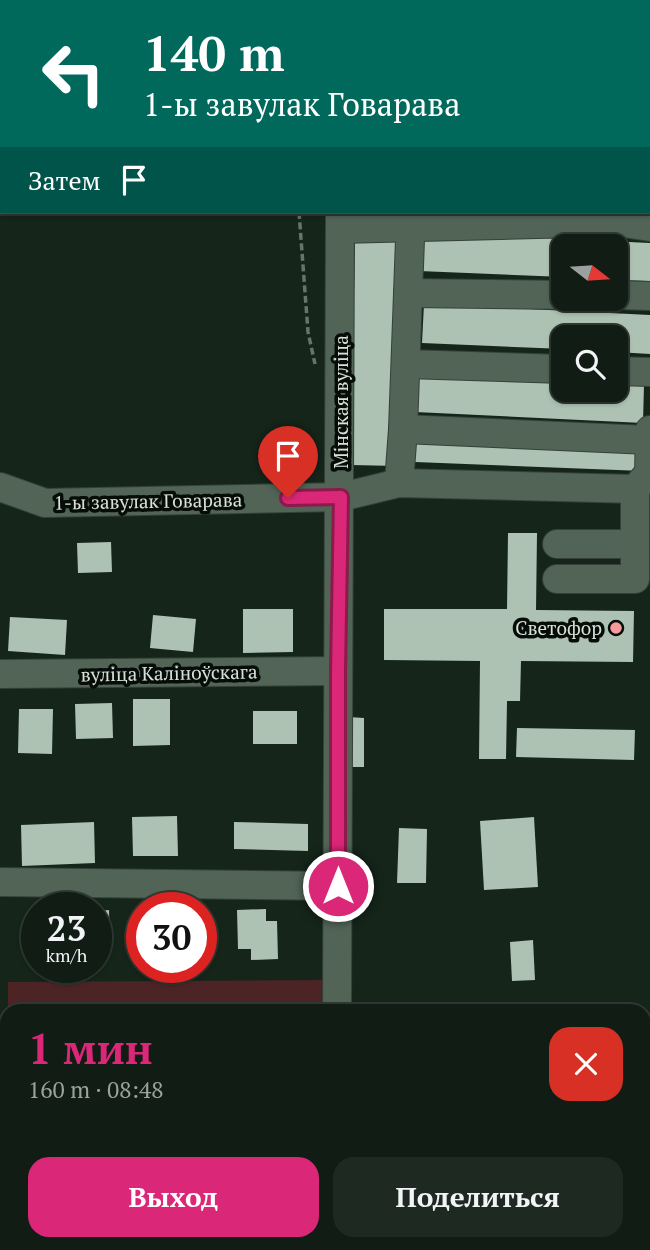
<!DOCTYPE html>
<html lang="ru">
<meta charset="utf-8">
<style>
:root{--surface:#101c14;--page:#1e2922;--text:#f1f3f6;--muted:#9ca1a0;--line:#303a34;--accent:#db2777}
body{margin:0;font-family:"PT Serif",serif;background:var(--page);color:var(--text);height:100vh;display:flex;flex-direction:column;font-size:26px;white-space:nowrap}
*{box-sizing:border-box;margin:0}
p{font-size:23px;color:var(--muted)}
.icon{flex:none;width:38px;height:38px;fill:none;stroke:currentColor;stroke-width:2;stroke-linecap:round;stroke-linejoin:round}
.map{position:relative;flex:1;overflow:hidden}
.panel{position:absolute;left:0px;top:1004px;width:651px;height:247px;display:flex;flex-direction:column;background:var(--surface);border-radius:21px 21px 0 0;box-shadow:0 2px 5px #0004,0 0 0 2px var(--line)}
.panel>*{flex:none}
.top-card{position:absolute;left:0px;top:0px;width:651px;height:214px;box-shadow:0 2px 5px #0004,0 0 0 2px var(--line);background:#00695c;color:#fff;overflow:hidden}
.needle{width:46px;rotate:107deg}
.controls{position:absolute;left:551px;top:234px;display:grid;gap:14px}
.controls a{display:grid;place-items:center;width:77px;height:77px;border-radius:14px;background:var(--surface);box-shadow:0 2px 5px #0004,0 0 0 2px var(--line);font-size:35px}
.speed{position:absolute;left:21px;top:892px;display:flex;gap:14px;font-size:35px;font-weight:700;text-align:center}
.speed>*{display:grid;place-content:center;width:91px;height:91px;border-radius:50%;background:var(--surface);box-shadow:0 2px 5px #0004,0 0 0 2px var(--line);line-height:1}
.speed small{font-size:18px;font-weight:400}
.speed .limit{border:10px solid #d22;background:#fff;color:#111}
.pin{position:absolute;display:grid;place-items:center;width:60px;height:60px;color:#fff;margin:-72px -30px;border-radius:50% 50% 50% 0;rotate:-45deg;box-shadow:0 0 7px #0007}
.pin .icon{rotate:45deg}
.me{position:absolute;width:77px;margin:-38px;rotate:0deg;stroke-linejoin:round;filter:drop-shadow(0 0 5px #0008)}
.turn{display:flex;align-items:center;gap:24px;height:147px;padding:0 28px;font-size:32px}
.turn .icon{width:91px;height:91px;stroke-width:2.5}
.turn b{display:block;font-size:49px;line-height:60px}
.then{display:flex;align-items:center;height:66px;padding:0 28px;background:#0003;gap:14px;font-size:26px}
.round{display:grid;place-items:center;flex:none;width:74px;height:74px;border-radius:21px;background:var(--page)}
.head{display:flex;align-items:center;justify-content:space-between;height:119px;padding:0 28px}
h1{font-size:42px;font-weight:700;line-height:52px;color:var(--accent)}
.action{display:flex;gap:14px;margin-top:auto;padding:14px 28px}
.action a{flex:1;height:80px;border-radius:21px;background:var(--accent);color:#fff;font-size:28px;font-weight:700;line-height:80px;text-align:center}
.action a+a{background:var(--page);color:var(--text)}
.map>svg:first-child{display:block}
</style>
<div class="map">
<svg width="650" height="1250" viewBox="0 0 650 1250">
<rect width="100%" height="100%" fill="#15251a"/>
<polygon fill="#4d2425" points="326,980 325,1011 8,1012 8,982"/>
<g fill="#adc2b2">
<polygon points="421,232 650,243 650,281 616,280 616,247 564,247 564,277 419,271"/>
<polygon points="355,236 401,236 397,466 351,465"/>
<polygon points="424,304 650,315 650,354 616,352 616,338 564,338 564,349 422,343"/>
<polygon points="417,373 564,380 564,390 616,390 616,383 644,384 643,423 415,412"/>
<polygon points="415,439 644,449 643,471 415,462"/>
<polygon points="508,533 537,533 536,610 634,611 633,662 521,661 520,701 507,701 506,759 479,759 480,661 384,660 384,609 507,609"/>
<polygon points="111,542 112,572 78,573 77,543"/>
<polygon points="243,609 293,609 293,652 243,653"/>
<polygon points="153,615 196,619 193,652 150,648"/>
<polygon points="10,617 67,620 65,655 8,651"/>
<polygon points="133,699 170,699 170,745 133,746"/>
<polygon points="112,703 113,738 76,739 75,704"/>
<polygon points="19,709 53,709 52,754 18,753"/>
<rect x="253" y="711" width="44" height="33"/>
<polygon points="349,717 364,718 364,767 349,767"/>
<polygon points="517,728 635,730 634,760 516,757"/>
<polygon points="177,816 178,856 133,856 132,817"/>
<polygon points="534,817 538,887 484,890 480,821"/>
<polygon points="94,822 95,863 22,866 21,825"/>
<polygon points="234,822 308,824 308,851 234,849"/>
<polygon points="399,828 427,829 426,883 397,883"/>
<polygon points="266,909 266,921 277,921 278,959 251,960 251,949 238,949 237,910"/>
<polygon points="109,910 110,947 96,947 96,911"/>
<polygon points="533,940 535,980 512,981 510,942"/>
<rect x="203" y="1244" width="27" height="6"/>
<rect x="516" y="1244" width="33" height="4"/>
<polygon points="487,1247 488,1250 457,1250 457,1248"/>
</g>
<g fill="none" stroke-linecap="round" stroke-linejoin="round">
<defs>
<g id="minor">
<polyline points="339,0 339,2"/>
<polyline points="649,17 650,17"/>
<polyline points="340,229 617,222 650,227"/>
<polyline points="408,293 564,295"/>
<polyline points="616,295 650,296"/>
<polyline points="406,364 564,369"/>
<polyline points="616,371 650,372"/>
<polyline points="403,429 649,440"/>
<polyline points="399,483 403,429 411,212"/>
<polyline points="0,487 45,503 341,497 399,483 635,489"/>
<polyline points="557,544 635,544"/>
<polyline points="557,579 635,579 635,489 649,473 650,430"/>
<polyline points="0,674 338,671"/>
<polyline points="0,882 338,886"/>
<path d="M337,1012C339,745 341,478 340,212"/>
<polyline points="0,1105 7,1106"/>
<polyline points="502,1244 503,1250"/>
<polyline points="637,1244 637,1250"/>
<polyline points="185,1250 185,1244"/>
<polyline points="336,1250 336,1244"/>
</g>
</defs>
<use href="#minor" stroke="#354138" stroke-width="30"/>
<g stroke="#66746a" stroke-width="3.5" stroke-dasharray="7 3.5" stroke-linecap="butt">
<polyline points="279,0 279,2"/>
<polyline points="299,212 308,332 315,364"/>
</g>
<use href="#minor" stroke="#516456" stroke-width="28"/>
</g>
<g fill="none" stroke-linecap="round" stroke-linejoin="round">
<defs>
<polyline id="route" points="288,498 341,497 338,671 338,886"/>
</defs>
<use href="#route" stroke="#8e194d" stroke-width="18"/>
<use href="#route" stroke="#db2777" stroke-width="12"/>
</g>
<circle fill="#f59b9c" stroke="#060c07" stroke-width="2.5" cx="616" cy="628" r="7"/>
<g text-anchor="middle" stroke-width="7" stroke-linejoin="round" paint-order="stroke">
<g font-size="19" fill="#d7e1d9" stroke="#060c07">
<text transform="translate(341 402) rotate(-90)" y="7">Мінская вуліца</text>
<text transform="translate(148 501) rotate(-1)" y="7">1-ы завулак Говарава</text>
<text transform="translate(169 673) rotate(-1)" y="7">вуліца Каліноўскага</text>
</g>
<g font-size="19" fill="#d7e1d9" stroke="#060c07" text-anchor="end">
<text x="602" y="635">Светофор</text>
</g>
</g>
</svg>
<div class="controls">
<a><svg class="needle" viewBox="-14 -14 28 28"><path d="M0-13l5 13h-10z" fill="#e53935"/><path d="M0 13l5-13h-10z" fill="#9ca1a0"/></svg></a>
<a><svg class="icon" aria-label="search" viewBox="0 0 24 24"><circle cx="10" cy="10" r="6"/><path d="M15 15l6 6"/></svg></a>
</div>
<div class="speed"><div>23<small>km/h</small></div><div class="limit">30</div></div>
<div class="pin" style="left:288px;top:498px;background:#d93025"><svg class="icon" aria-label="arrive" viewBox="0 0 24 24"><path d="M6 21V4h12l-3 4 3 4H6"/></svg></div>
<svg class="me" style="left:338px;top:886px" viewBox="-20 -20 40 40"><circle r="17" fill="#db2777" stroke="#fff" stroke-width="3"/><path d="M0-11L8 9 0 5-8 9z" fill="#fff"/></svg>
<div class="top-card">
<div class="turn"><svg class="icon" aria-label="left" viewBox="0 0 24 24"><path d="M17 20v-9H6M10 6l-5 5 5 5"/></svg><div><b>140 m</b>1-ы завулак Говарава</div></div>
<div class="then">Затем<svg class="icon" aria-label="arrive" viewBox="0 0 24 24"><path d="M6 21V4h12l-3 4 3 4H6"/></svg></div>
</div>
<section class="panel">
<div class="head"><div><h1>1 мин</h1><p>160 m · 08:48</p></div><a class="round" style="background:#d93025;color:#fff"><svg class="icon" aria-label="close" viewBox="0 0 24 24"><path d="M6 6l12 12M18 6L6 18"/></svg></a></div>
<div class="action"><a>Выход</a><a>Поделиться</a></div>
</section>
</div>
